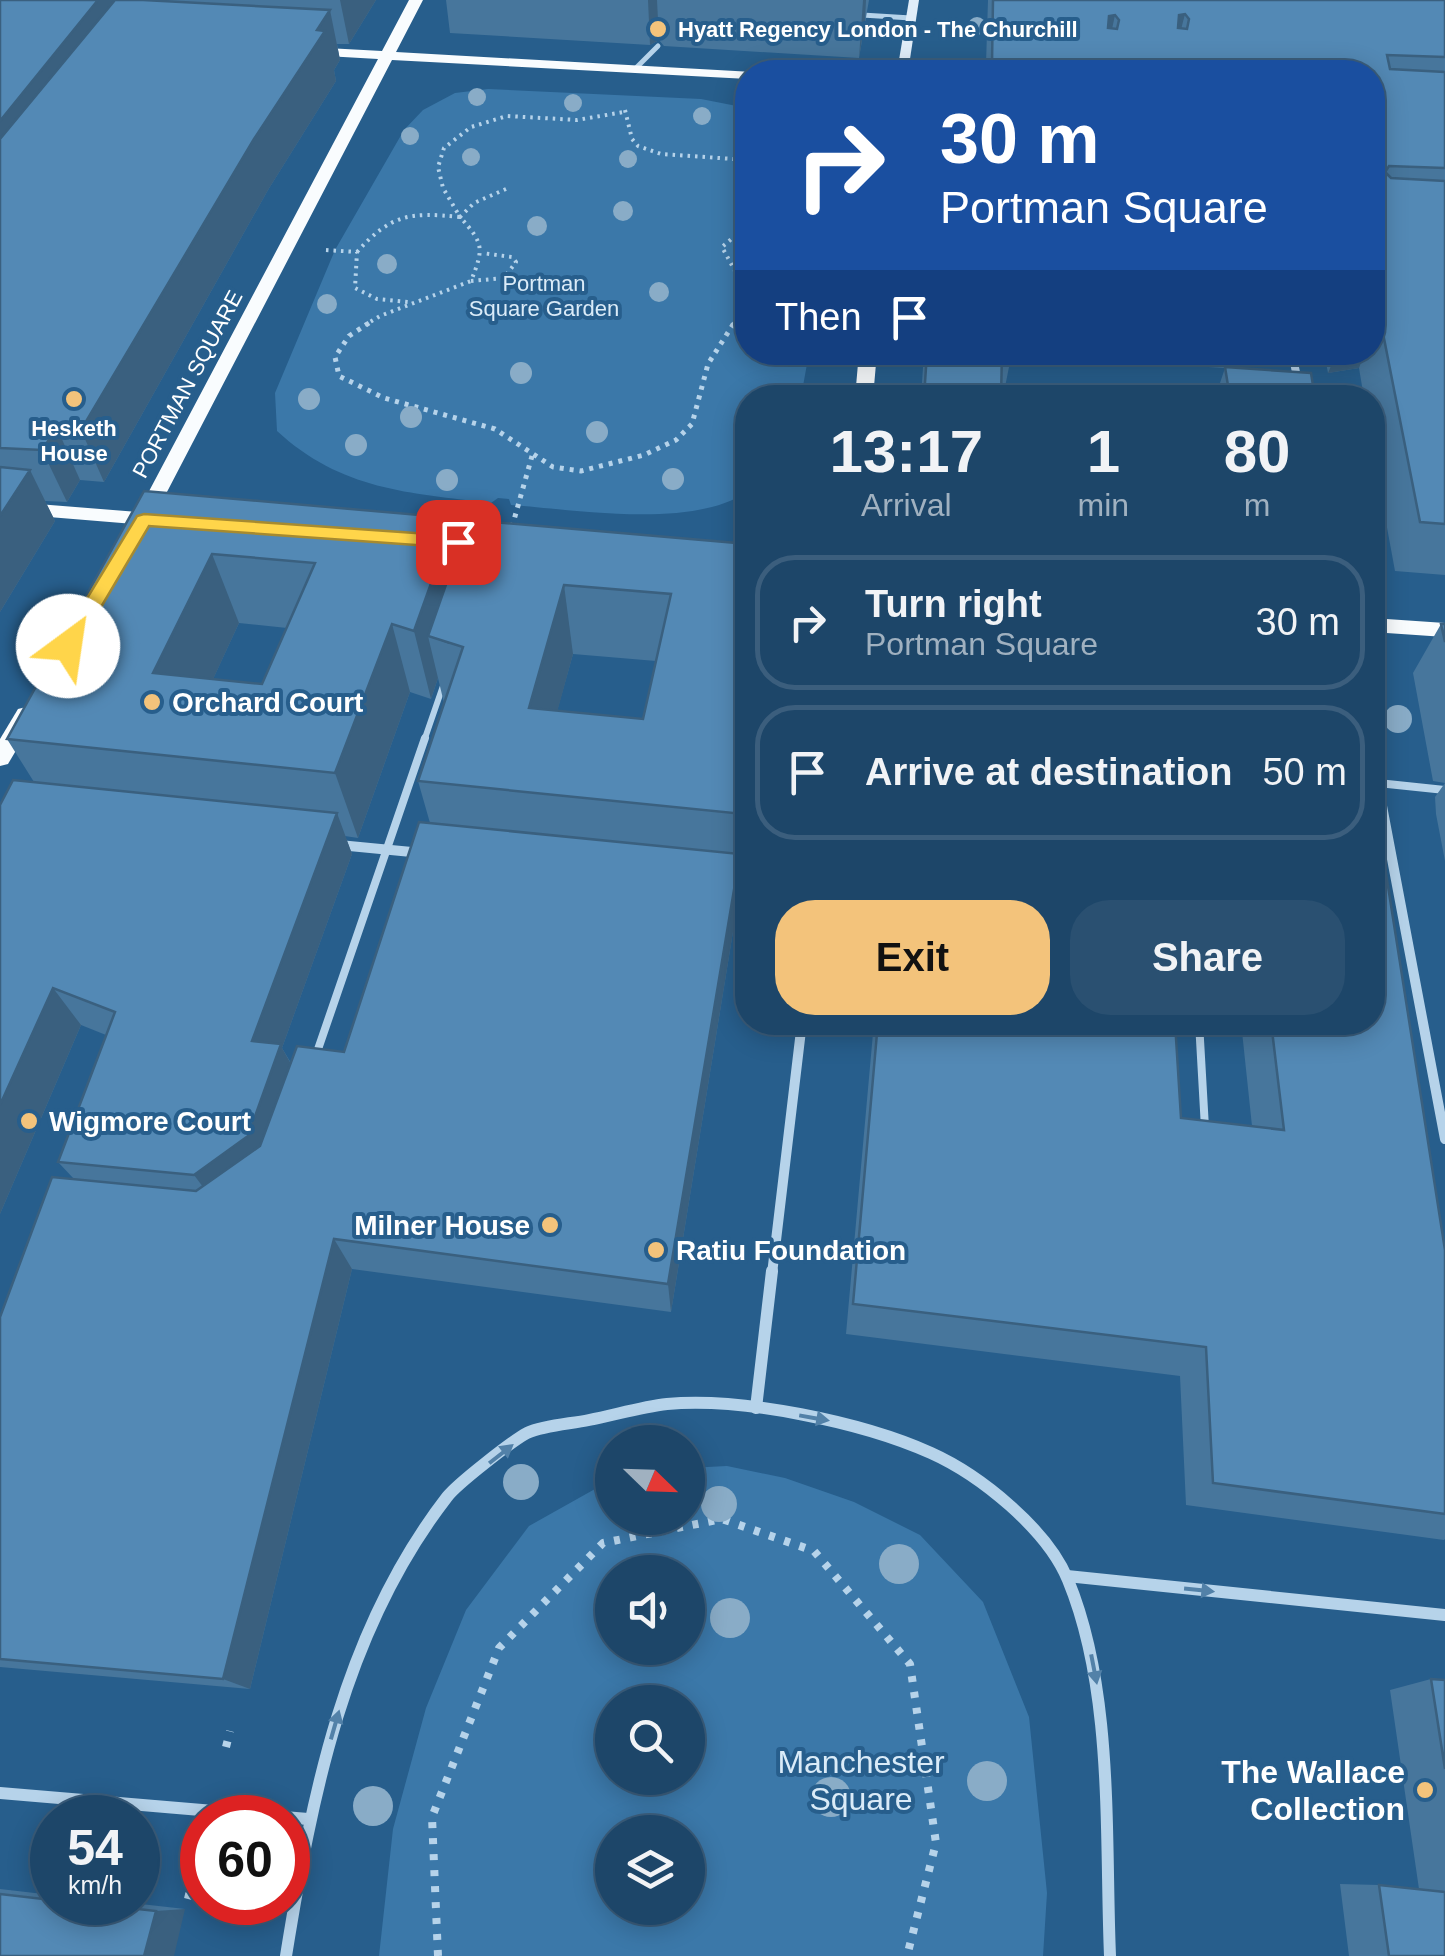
<!DOCTYPE html>
<style>
:root{--surface:#1d4669;--page:#2a5071;--text:#f1f3f6;--muted:#a0b1c0;--line:#3b5e7d;--accent:#f3c37b}
body{margin:0;font-family:Helvetica,sans-serif;background:var(--page);color:var(--text);height:100vh;display:flex;flex-direction:column;font-size:38px;white-space:nowrap}
*{box-sizing:border-box;margin:0}
p{font-size:32px;color:var(--muted)}
.icon{flex:none;width:55px;height:55px;fill:none;stroke:currentColor;stroke-width:2;stroke-linecap:round;stroke-linejoin:round}
.map{position:relative;flex:1;overflow:hidden}
.side{position:absolute;left:735px;top:385px;width:650px;height:650px;display:flex;flex-direction:column;background:var(--surface);border-radius:40px;box-shadow:0 5px 25px #0003,0 0 0 2px var(--line)}
.side>*{flex:none}
.top-card{position:absolute;left:735px;top:60px;width:650px;height:305px;border-radius:40px;box-shadow:0 5px 25px #0003,0 0 0 2px var(--line);background:#1a4fa0;color:#fff;overflow:hidden}
.needle{width:65px;rotate:113deg}
.buttons{position:absolute;left:595px;top:1425px;display:grid;gap:20px}
.buttons a{display:grid;place-items:center;width:110px;height:110px;border-radius:50%;background:var(--surface);box-shadow:0 5px 25px #0003,0 0 0 2px var(--line);font-size:50px}
.speed{position:absolute;left:30px;top:1795px;display:flex;gap:20px;font-size:50px;font-weight:700;text-align:center}
.speed>*{display:grid;place-content:center;width:130px;height:130px;border-radius:50%;background:var(--surface);box-shadow:0 5px 25px #0003,0 0 0 2px var(--line);line-height:1}
.speed small{font-size:25px;font-weight:400}
.speed .limit{border:15px solid #d22;background:#fff;color:#111}
.pin{position:absolute;display:grid;place-items:center;width:85px;height:85px;color:#fff;margin:-42px;border-radius:20px;box-shadow:0 5px 15px #0006}
.me{position:absolute;width:110px;margin:-55px;rotate:31deg;stroke-linejoin:round;filter:drop-shadow(0 0 8px #0008)}
.turn{display:flex;align-items:center;gap:35px;height:210px;padding:0 40px;font-size:45px}
.turn .icon{width:130px;height:130px;stroke-width:2.5}
.turn b{display:block;font-size:70px;line-height:85px}
.then{display:flex;align-items:center;height:95px;padding:0 40px;background:#0003;gap:20px;font-size:38px}
.eta{display:flex;justify-content:space-evenly;align-items:center;height:170px;text-align:center}
.eta b{font-size:60px;font-weight:800;line-height:70px}
.cta{display:flex;gap:20px;margin-top:auto;padding:20px 40px}
.cta a{flex:1;height:115px;border-radius:40px;background:var(--accent);color:#111;font-size:40px;font-weight:800;line-height:115px;text-align:center}
.cta a+a{background:var(--page);color:var(--text)}
ul{padding:0;list-style:none}
li{display:flex;align-items:center;gap:30px;height:135px;margin:0 20px 15px;padding:0 20px;border:5px solid var(--line);border-radius:40px}
li div{flex:1}
li b{display:block;font-size:38px}
li em{font-style:normal}
.map>svg:first-child{display:block}
</style>
<div class="map">
<svg width="1445" height="1956" viewBox="0 0 1445 1956">
<rect width="100%" height="100%" fill="#275e8c"/>
<g fill="#3b78a9" fill-rule="evenodd">
<path d="M488,89L701,99L747,108L748,352L809,353L801,397L748,398L747,492C692,529 578,510 511,505L509,499L498,498L491,503C409,493 341,490 277,431L275,393L335,250L404,130L423,110L455,93Z"/>
<path d="M727,1466L785,1478L854,1502L920,1535L983,1602L1029,1717L1047,1893L1043,1956H379L393,1829L426,1708L466,1610L529,1526L611,1480L612,1518H688V1468ZM612,1572H688V1648H612ZM612,1702H688V1778H612ZM612,1832H688V1908H612Z"/>
</g>
<g fill="none" stroke-linecap="round" stroke-linejoin="round">
<g stroke="#b6d3ea" stroke-width="4" stroke-dasharray="2.5 5" stroke-linecap="butt">
<polyline points="625,110 632,139 638,146 661,154 748,160"/>
<polyline points="506,189 474,203 460,217 443,188 438,167 444,148 471,127 507,116 577,120 624,112"/>
<polyline points="748,225 722,247 748,295"/>
<polyline points="326,250 357,252 355,288 377,299 408,302"/>
<path d="M357,252C391,214 410,212 460,217C484,244 484,248 471,281L380,316L365,325"/>
<polyline points="471,281 504,278 516,262 512,257 482,253"/>
<polyline points="733,325 748,301"/>
</g>
<g stroke="#b6d3ea" stroke-width="5" stroke-dasharray="4 6" stroke-linecap="butt">
<polyline points="369,323 349,336 335,357 339,376 384,398 495,429 553,467 581,471 644,455 676,440 692,424 708,364 734,323"/>
<polyline points="512,527 532,456"/>
</g>
<g stroke="#b6d3ea" stroke-width="8" stroke-dasharray="6 10" stroke-linecap="butt">
<polyline points="226,1747 230,1731"/>
<polyline points="188,1899 194,1873"/>
<polyline points="438,1956 432,1817 499,1648 603,1543 722,1519 814,1551 910,1664 936,1843 907,1956"/>
</g>
<g stroke="#b6d3ea" stroke-width="5">
<polyline points="857,18 862,15 911,18"/>
<polyline points="635,69 658,46"/>
</g>
<polyline stroke="#b6d3ea" stroke-width="6" points="424,741 444,683"/>
<g stroke="#b6d3ea" stroke-width="8">
<polyline points="1378,783 1445,790"/>
<polyline points="1199,1022 1205,1128"/>
<polyline points="315,1058 425,738"/>
</g>
<polyline stroke="#b6d3ea" stroke-width="8" points="1292,352 1301,398"/>
<g stroke="#b6d3ea" stroke-width="10">
<polyline points="1382,806 1445,1139"/>
<polyline points="339,845 422,853"/>
<polyline points="727,885 748,887"/>
<polyline points="772,1274 802,1022"/>
</g>
<g stroke="#b6d3ea" stroke-width="12">
<polyline points="756,1408 772,1271"/>
<polyline points="1067,1576 1445,1615"/>
<polyline points="0,1793 308,1819"/>
<path d="M286,1956C312,1795 344,1630 447,1497C457,1484 512,1441 527,1433C545,1425 570,1424 589,1420C615,1415 641,1407 667,1404C741,1397 862,1422 931,1453C980,1475 1047,1529 1068,1580C1114,1691 1105,1836 1110,1956"/>
</g>
<polygon fill="#e0edf9" fill-rule="evenodd" points="909,0 919,0 908,72 897,72"/>
<g fill="#f9fcfe" fill-rule="evenodd">
<polygon points="409,0 423,0 396,52 753,72 748,72 748,79 392,60 156,513 166,515 166,525 142,528 134,524 0,513 0,501 138,512 378,59 308,55 301,51 308,47 382,51"/>
<polygon points="859,352 877,352 873,398 855,398"/>
<polygon points="1372,618 1445,623 1445,637 1372,632"/>
<polygon points="26,707 37,715 8,764 0,766 0,739 18,709"/>
</g>
</g>
<g fill="#89acc7">
<circle cx="977" cy="26" r="9"/>
<circle cx="477" cy="97" r="9"/>
<circle cx="573" cy="103" r="9"/>
<circle cx="702" cy="116" r="9"/>
<circle cx="410" cy="136" r="9"/>
<circle cx="471" cy="157" r="9"/>
<circle cx="628" cy="159" r="9"/>
<circle cx="623" cy="211" r="10"/>
<circle cx="537" cy="226" r="10"/>
<circle cx="387" cy="264" r="10"/>
<circle cx="659" cy="292" r="10"/>
<circle cx="327" cy="304" r="10"/>
<circle cx="521" cy="373" r="11"/>
<circle cx="309" cy="399" r="11"/>
<circle cx="411" cy="417" r="11"/>
<circle cx="597" cy="432" r="11"/>
<circle cx="356" cy="445" r="11"/>
<circle cx="673" cy="479" r="11"/>
<circle cx="447" cy="480" r="11"/>
<circle cx="1398" cy="719" r="14"/>
<circle cx="521" cy="1482" r="18"/>
<circle cx="719" cy="1504" r="18"/>
<circle cx="899" cy="1564" r="20"/>
<circle cx="730" cy="1618" r="20"/>
<circle cx="987" cy="1781" r="20"/>
<circle cx="831" cy="1797" r="20"/>
<circle cx="373" cy="1806" r="20"/>
</g>
<g fill="#47769c" fill-rule="evenodd">
<polygon points="0,0 376,0 349,44 337,44 340,60 334,70 336,81 268,190 104,482 80,480 67,502 45,501 55,521 0,612"/>
<polygon points="446,0 869,0 859,58 664,46 659,40 650,45 450,33"/>
<polygon points="988,0 1445,0 1445,575 1395,571 1372,446 1372,398 1364,398 1359,368 1328,373 1324,352 1372,352 1372,72 986,64"/>
<polygon points="924,352 1012,352 1004,392 1001,392 1001,398 921,398"/>
<polygon points="1149,352 1240,352 1235,367 1315,398 1215,398 1225,368 1175,365 1175,355"/>
<path d="M144,491L460,526L748,544V874L742,873V878L739,877V895L671,1312L352,1269L250,1689L0,1667V1317L74,1179L58,1162L106,1035L81,1025L0,1214L34,782L7,739ZM239,623L287,628L262,684L213,679ZM573,654L656,661L643,719L557,711ZM438,678L444,703L418,781L430,823L344,1052L291,1063L282,1048L352,854L345,836L358,838L410,692L431,699Z"/>
<polygon points="1441,624 1445,624 1445,861 1436,814 1435,797 1445,783 1433,781 1413,673"/>
<polygon points="1372,740 1385,817 1379,828 1445,1250 1445,1539 1444,1540 1186,1505 1180,1376 846,1334 874,1022 1175,1022 1181,1118 1252,1126 1241,1022 1372,1022"/>
<polygon points="1431,1679 1445,1680 1445,1956 1349,1956 1340,1884 1379,1885 1419,1889 1390,1690"/>
<polygon points="0,1889 52,1895 52,1902 123,1902 185,1909 0,1956"/>
</g>
<g fill="#3a607f">
<polygon points="98,0 117,0 0,200 0,121"/>
<polygon points="340,0 376,0 349,44"/>
<polygon points="648,0 657,0 659,40 650,45"/>
<polygon points="863,0 866,0 865,21 859,58"/>
<polygon points="330,10 340,60 334,70 336,81 268,190 104,482 81,430"/>
<polygon points="1185,14 1173,61 1179,15"/>
<polygon points="1115,15 1105,62 1109,16"/>
<polygon points="1380,318 1372,335 1372,319"/>
<polygon points="1337,352 1365,352 1359,368 1328,373"/>
<polygon points="57,428 80,480 67,502 42,450"/>
<polygon points="30,470 55,521 0,612 0,516"/>
<polygon points="212,554 239,623 185,740 153,673"/>
<polygon points="442,570 457,639 449,644 428,636 438,678 431,699 414,631 434,575"/>
<polygon points="564,585 573,654 540,775 529,708"/>
<polygon points="392,624 410,692 358,838 335,773"/>
<polygon points="744,809 742,873 742,878 743,814"/>
<polygon points="337,813 352,854 282,1048 300,1080 270,1169 218,1207 194,1175"/>
<polygon points="740,854 739,895 671,1312 668,1284"/>
<polygon points="53,988 81,1025 0,1214 0,1105"/>
<polygon points="334,1239 352,1269 250,1689 223,1679"/>
<polygon points="185,1909 174,1956 144,1956 156,1911"/>
</g>
<g fill="#5389b5" stroke="#3a607f" stroke-width="2.5" fill-rule="evenodd">
<polygon points="0,0 98,0 0,121"/>
<polygon points="115,0 143,0 330,10 317,30 325,31 254,139 81,430 57,428 42,450 0,448 0,139"/>
<path d="M993,0H1445V57L1387,55L1390,69L1445,72V168L1389,166L1385,172L1391,178L1445,181V524L1420,522L1380,318L1372,319V72H950L951,62L992,64ZM1185,14L1189,19L1187,29L1178,28L1179,15ZM1115,15L1119,20L1117,29L1108,28L1109,16Z"/>
<polygon points="927,352 1002,352 1001,398 924,398"/>
<polygon points="1225,367 1311,373 1315,398 1230,398"/>
<polygon points="0,467 30,470 0,516"/>
<path d="M144,491L454,518L460,526L469,520L748,544V809H744L743,814L418,781L463,647L428,636L448,579L442,570L434,575L414,631L392,624L335,773L7,739ZM212,554L315,563L262,684L153,673ZM564,585L671,594L643,719L529,708Z"/>
<polygon points="1441,624 1445,624 1445,642"/>
<polygon points="1372,740 1385,817 1377,816 1445,1250 1445,1514 1213,1483 1206,1347 853,1304 878,1022 1175,1022 1181,1118 1284,1130 1271,1022 1372,1022"/>
<polygon points="13,780 337,813 252,1041 281,1044 248,1136 194,1175 58,1162 115,1012 53,988 0,1105 0,805"/>
<polygon points="419,822 740,854 668,1284 334,1239 223,1679 0,1659 0,1317 52,1177 196,1191 260,1146 297,1046 344,1052"/>
<polygon points="1431,1679 1445,1680 1445,1769"/>
<polygon points="1379,1885 1445,1892 1445,1956 1389,1956"/>
<polygon points="0,1894 52,1900 52,1902 76,1902 156,1911 144,1956 0,1956"/>
</g>
<defs><path id="oneway-solid" d="M-6-.8H1V-3.2L6.5 0L1 3.2V.8H-6Z" transform="scale(2.5)"/></defs>
<g fill="#5281a8">
<use href="#oneway-solid" transform="translate(814 1418) rotate(10)"/>
<use href="#oneway-solid" transform="translate(501 1454) rotate(-38)"/>
<use href="#oneway-solid" transform="translate(1199 1590) rotate(6)"/>
<use href="#oneway-solid" transform="translate(1094 1669) rotate(79)"/>
<use href="#oneway-solid" transform="translate(335 1725) rotate(-74)"/>
</g>
<polygon fill="#ffd54a" stroke="#a68a30" stroke-width="2.5" points="144,514 458,536 467,542 458,548 149,526 75,651 61,651 61,641 137,516"/>
<g fill="#f3c37b" stroke="#275e8c" stroke-width="4">
<circle cx="658" cy="29" r="10"/>
<circle cx="74" cy="399" r="10"/>
<circle cx="152" cy="702" r="10"/>
<circle cx="29" cy="1121" r="10"/>
<circle cx="550" cy="1225" r="10"/>
<circle cx="656" cy="1250" r="10"/>
<circle cx="1425" cy="1790" r="10"/>
</g>
<g text-anchor="middle" stroke-width="8" stroke-linejoin="round" paint-order="stroke">
<g font-size="22" font-weight="bold" fill="#fff" stroke="#275e8c" text-anchor="start">
<text x="678" y="37">Hyatt Regency London - The Churchill</text>
<text x="74" y="436" text-anchor="middle">Hesketh<tspan x="74" dy="25">House</tspan></text>
</g>
<g font-size="22" fill="#daebf8" stroke="#275e8c">
<text x="544" y="291">Portman<tspan x="544" dy="25">Square Garden</tspan></text>
</g>
<g font-size="22" fill="#fff" stroke="#275e8c">
<text transform="translate(187 384) rotate(-62)" y="8">PORTMAN SQUARE</text>
</g>
<g font-size="28" font-weight="bold" fill="#fff" stroke="#275e8c" text-anchor="start">
<text x="172" y="712">Orchard Court</text>
<text x="49" y="1131">Wigmore Court</text>
<text x="530" y="1235" text-anchor="end">Milner House</text>
<text x="676" y="1260">Ratiu Foundation</text>
</g>
<g font-size="32" fill="#daebf8" stroke="#275e8c">
<text x="861" y="1773">Manchester<tspan x="861" dy="37">Square</tspan></text>
</g>
<g font-size="32" font-weight="bold" fill="#fff" stroke="#275e8c" text-anchor="end">
<text x="1405" y="1783">The Wallace<tspan x="1405" dy="37">Collection</tspan></text>
</g>
</g>
</svg>
<div class="buttons">
<a><svg class="needle" viewBox="-14 -14 28 28"><path d="M0-13l5 13h-10z" fill="#e53935"/><path d="M0 13l5-13h-10z" fill="#a0b1c0"/></svg></a>
<a><svg class="icon" aria-label="sound" viewBox="0 0 24 24"><path d="M4 9h4l5-4v14l-5-4H4zM17 9q2 3 0 6"/></svg></a>
<a><svg class="icon" aria-label="search" viewBox="0 0 24 24"><circle cx="10" cy="10" r="6"/><path d="M15 15l6 6"/></svg></a>
<a><svg class="icon" aria-label="layers" viewBox="0 0 24 24"><path d="M12 4l9 5-9 5-9-5zM3 14l9 5 9-5"/></svg></a>
</div>
<div class="speed"><div>54<small>km/h</small></div><div class="limit">60</div></div>
<div class="pin" style="left:458px;top:542px;background:#d93025"><svg class="icon" aria-label="arrive" viewBox="0 0 24 24"><path d="M6 21V4h12l-3 4 3 4H6"/></svg></div>
<svg class="me" style="left:68px;top:646px" viewBox="-20 -20 40 40"><circle r="19" fill="#fff"/><path d="M0-13L10 11 0 6-10 11z" fill="#ffd54a"/></svg>
<div class="top-card">
<div class="turn"><svg class="icon" aria-label="right" viewBox="0 0 24 24"><path d="M7 20v-9h11M14 6l5 5-5 5"/></svg><div><b>30 m</b>Portman Square</div></div>
<div class="then">Then<svg class="icon" aria-label="arrive" viewBox="0 0 24 24"><path d="M6 21V4h12l-3 4 3 4H6"/></svg></div>
</div>
<section class="side">
<div class="eta">
<div><b>13:17</b><p>Arrival</p></div>
<div><b>1</b><p>min</p></div>
<div><b>80</b><p>m</p></div>
</div>
<ul>
<li><svg class="icon" aria-label="right" viewBox="0 0 24 24"><path d="M7 20v-9h11M14 6l5 5-5 5"/></svg><div><b>Turn right</b><p>Portman Square</p></div><em>30 m</em></li>
<li><svg class="icon" aria-label="arrive" viewBox="0 0 24 24"><path d="M6 21V4h12l-3 4 3 4H6"/></svg><div><b>Arrive at destination</b></div><em>50 m</em></li>
</ul>
<div class="cta"><a>Exit</a><a>Share</a></div>
</section>
</div>
